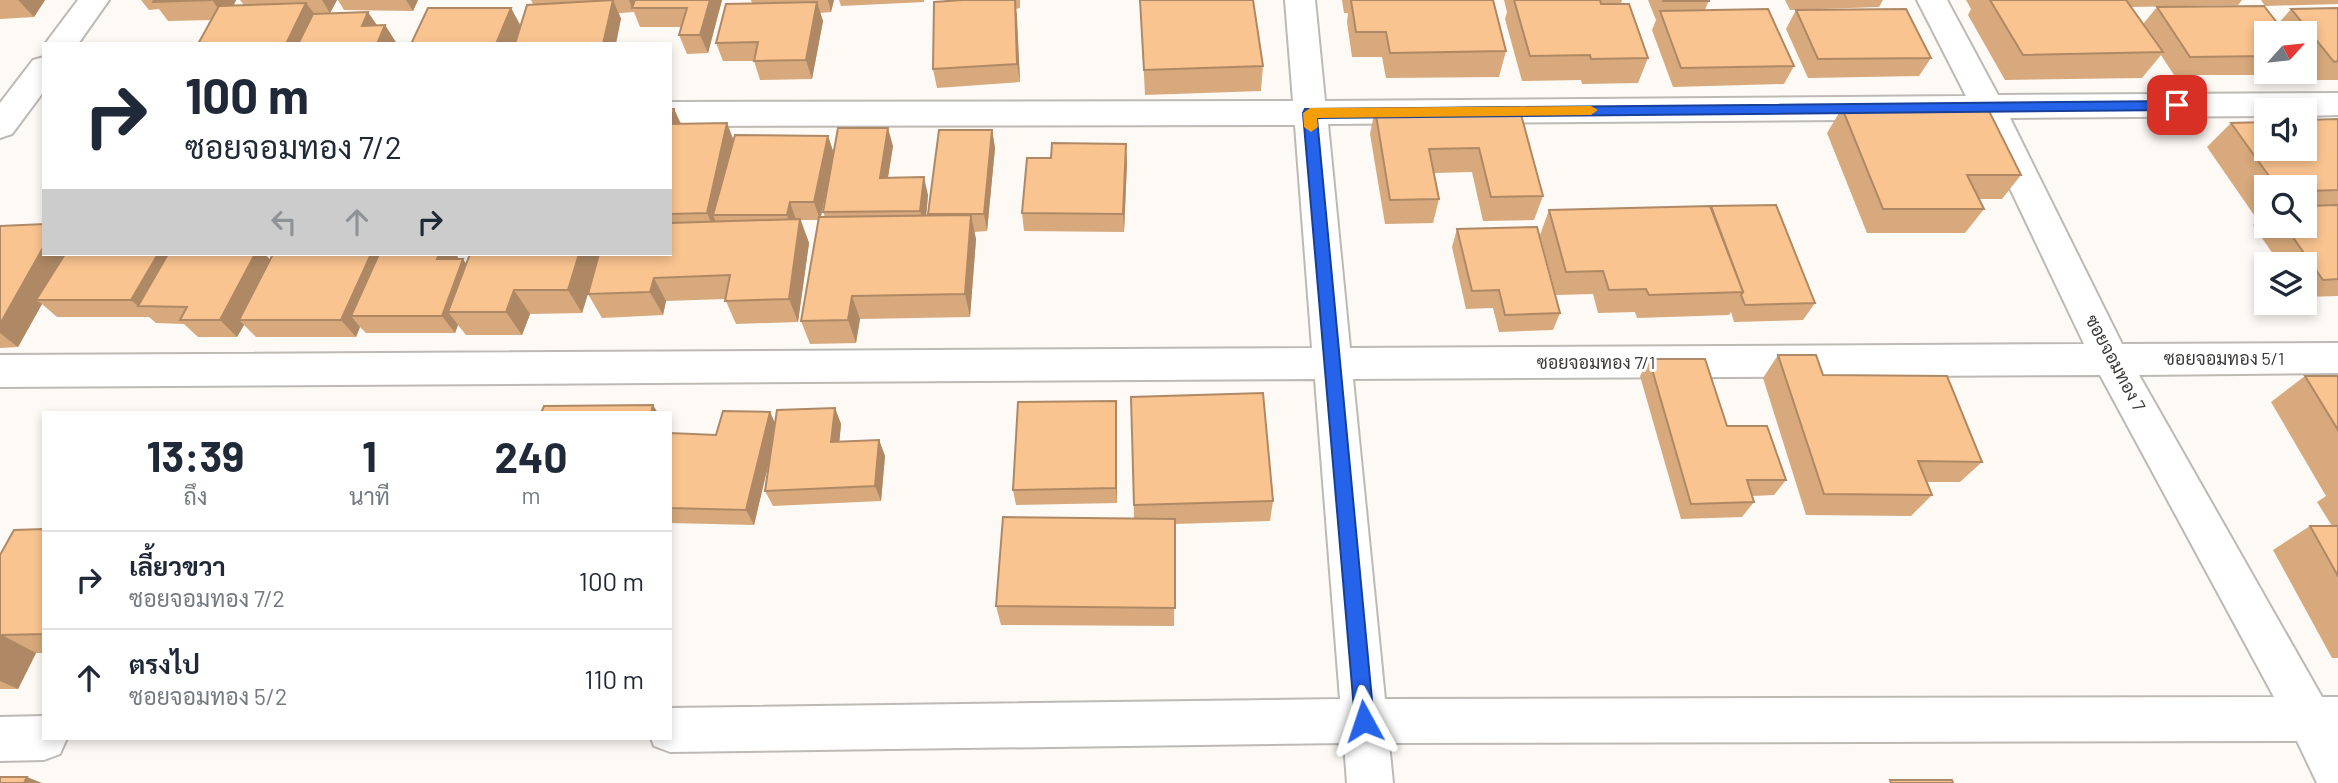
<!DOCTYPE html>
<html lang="th">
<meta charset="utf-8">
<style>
:root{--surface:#fff;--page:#f2f2f3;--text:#1f2937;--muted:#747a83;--line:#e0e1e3}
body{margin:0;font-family:Barlow,Sarabun,sans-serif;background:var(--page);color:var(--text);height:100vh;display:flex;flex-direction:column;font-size:26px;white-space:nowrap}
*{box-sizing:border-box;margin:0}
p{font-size:23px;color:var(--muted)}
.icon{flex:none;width:38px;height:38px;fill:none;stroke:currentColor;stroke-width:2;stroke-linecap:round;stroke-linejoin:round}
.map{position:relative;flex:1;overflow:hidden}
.drawer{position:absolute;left:42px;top:411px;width:630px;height:329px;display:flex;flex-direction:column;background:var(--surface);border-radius:0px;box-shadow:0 4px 10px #0003}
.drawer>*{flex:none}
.hud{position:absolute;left:42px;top:42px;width:630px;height:214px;border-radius:0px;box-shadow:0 4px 10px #0003;background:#fff;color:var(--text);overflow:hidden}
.needle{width:46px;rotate:63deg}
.buttons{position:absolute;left:2254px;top:21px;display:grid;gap:14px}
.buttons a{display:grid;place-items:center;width:63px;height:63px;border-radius:0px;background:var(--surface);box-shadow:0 4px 10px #0003;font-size:35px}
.pin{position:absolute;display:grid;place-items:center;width:60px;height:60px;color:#fff;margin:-30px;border-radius:14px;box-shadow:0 4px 10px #0006}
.me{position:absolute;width:77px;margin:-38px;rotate:355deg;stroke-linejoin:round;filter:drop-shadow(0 0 5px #0008)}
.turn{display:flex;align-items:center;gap:24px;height:147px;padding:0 28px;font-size:32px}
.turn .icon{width:91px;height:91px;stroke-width:2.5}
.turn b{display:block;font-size:49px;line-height:60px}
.lanes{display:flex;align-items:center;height:66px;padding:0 28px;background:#0003;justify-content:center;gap:35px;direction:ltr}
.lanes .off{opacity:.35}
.eta{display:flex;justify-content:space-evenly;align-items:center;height:119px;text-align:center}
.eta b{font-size:42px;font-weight:700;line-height:49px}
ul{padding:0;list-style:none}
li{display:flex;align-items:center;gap:21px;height:98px;padding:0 28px;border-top:2px solid var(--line)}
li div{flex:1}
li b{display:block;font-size:26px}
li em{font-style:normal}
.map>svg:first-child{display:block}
</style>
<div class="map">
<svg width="2338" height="783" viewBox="0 0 2338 783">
<rect width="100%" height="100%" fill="#fdf9f4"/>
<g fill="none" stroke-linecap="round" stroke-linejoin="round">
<defs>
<g id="minor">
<polygon points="78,0 109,0 78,44 45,44"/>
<path d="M1285,0H1315L1325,101L1966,96L1917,0H1947L1998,95L2338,93V115L2305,116V110H2266V116L2010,118L2122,344L2338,343V373L2139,375L2322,697H2338V783H2317L2297,741L1389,743L1393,783H1347L1344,743L670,752L654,746L651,738H670V708L1340,699L1315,379L0,387V355L1312,348L1295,125L670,126V102L1293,101ZM1977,119L2084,344L1350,348L1328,124ZM2100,375L2274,697L1385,699L1353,379Z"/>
<polygon points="44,57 44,91 12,134 0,138 0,103 33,60"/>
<polygon points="44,716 44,738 67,738 60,754 44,760 0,761 0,717"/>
</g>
</defs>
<use href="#minor" stroke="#bdb9b5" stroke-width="4"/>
<use href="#minor" fill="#fff" fill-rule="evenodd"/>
</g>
<g fill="#d7a97c" fill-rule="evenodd">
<polygon points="0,0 45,0 34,17 0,19"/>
<polygon points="141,0 236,0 234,5 244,5 240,0 337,0 330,13 314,13 377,25 385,25 397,44 198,44 212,20 168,21 159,9 149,10"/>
<polygon points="338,0 418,0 413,11 344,10"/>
<polygon points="531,0 722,0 708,53 687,54 679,35 682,27 640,27 634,12 619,13 621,19 518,36 514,44 411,44 511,8 521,26 533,4"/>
<polygon points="751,0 834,0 831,12 820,13 823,21 812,79 760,80 754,61 723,61 716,43 752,3"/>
<polygon points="839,0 924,0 924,2 841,6"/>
<polygon points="945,0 1020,0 1020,8 1016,9 1020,82 937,88 933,69"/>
<polygon points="1140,0 1263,66 1261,91 1145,95"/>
<polygon points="1342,0 1493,0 1506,51 1499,77 1386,78 1382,57 1352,57 1347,22 1348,13 1344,13"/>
<polygon points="1504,0 1622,0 1621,4 1648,58 1638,83 1582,84 1581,80 1522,81 1505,19 1507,12"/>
<polygon points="1648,0 1709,0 1705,10 1794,66 1784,84 1673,87 1652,30 1656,20"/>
<polygon points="1785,0 1883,0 1879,7 1790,10"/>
<polygon points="1966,0 2242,0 2238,5 2131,7 2143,24 2157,7 2278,24 2291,9 2338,8 2338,80 2316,80 2305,66 2305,33 2266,33 2266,72 2287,72 2284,75 2174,75 2161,55 2142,78 2005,80 1968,15 1971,9"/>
<polygon points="2261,0 2338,0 2338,4 2265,6"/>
<polygon points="1796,10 1931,58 1919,76 1808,78 1786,29"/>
<polygon points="1519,107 1543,196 1534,220 1483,221 1472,172 1434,173 1439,199 1433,223 1385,224 1370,134 1375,109"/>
<polygon points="1842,108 2021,175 2002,199 1979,199 1984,209 1965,233 1867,233 1827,133"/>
<path d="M670,109H674L681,123L734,140L828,136L834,154L893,146L888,177L928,195L926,216L928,215V214L992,130L995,148L987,231L974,232L976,239L970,317L860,319L856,343L810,344L801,321L818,220H801L809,243L798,322L736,324L725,299L666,301L663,315L602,318L588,294L591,285L582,313L530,314L522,335H466L458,325L455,333H366L360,327L356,337H256L244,325L237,337H198L184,324L156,323L149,317H57L42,304L18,347L0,348V226L44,254L270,259L458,257L457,259L466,264L670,254ZM833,157L823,212L825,217H821Z"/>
<path d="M2338,119V296L2305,297V264H2280L2253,225L2263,215H2254L2207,147L2231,123ZM2266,187H2305V226H2266Z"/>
<polygon points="1127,162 1124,232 1024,231 1022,213"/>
<polygon points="1549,210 1815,303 1803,320 1734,322 1731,312 1729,315 1637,318 1635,312 1598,313 1593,294 1556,295 1540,235"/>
<polygon points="1457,229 1560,313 1553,330 1499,332 1493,308 1466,309 1452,247"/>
<polygon points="1778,355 1823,375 1982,462 1960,482 1927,482 1932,495 1911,516 1806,515 1763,378"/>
<polygon points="1649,359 1727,426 1786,480 1774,495 1752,496 1754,502 1742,517 1681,519 1640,376"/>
<polygon points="2305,376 2338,376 2338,658 2332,658 2273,550 2310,526 2332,526 2317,502 2326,496 2271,402"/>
<polygon points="1131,397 1273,501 1270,521 1175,524 1174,626 1001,625 996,606 1134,518"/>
<polygon points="835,408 841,424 839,442 879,440 885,456 881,501 773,506 765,491 768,466 754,525 670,523 670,433 716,435 770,412 775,423"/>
<polygon points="1117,417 1117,503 1016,505 1013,490"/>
<polygon points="44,529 44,653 36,653 18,689 0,689 0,555"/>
</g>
<g fill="#af8965">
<polygon points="18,0 45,0 34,17"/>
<polygon points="212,0 236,0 226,19"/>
<polygon points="322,0 337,0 330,13"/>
<polygon points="406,0 418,0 413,11"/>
<polygon points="613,0 621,19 616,44 603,44"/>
<polygon points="629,0 638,0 632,8"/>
<polygon points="710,0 722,0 708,53 700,35"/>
<polygon points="828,0 834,0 831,12"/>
<polygon points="1015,0 1017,16 1020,82 1017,64"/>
<polygon points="817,2 823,21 812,79 806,60"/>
<polygon points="306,3 320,21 309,44 286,44"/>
<polygon points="511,8 521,27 514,44 496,44"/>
<polygon points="368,12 381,31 362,26"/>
<polygon points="385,25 397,44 377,44"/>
<polygon points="674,109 682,128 670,124"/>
<polygon points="727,123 734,141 713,215 716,222 715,231 707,213"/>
<polygon points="888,128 893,146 885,196 880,178"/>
<polygon points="992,130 995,148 987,231 984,214"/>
<polygon points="828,136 834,154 820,220 814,202"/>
<polygon points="1126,144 1127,162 1124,232 1123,214"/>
<polygon points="924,177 928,195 925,229 920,211"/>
<polygon points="790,202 796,220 793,233 787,215"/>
<polygon points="971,215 976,239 970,317 965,294"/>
<polygon points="800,219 809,243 798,322 789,299"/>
<polygon points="44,246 44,254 69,254 36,300 42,304 18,347 0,333 0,324"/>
<polygon points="158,254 179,254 138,306 131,300"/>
<polygon points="255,254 265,254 275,265 239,320 244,325 237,337 220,320"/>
<polygon points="371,254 387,254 351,316 360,327 356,337 341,320"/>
<polygon points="439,254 456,254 458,257 450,277 437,259"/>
<polygon points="579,254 600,254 582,313 568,290"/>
<polygon points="463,259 475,277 448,312 458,325 455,333 442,316"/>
<polygon points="654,278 666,301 663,315 650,292"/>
<polygon points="514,290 530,314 522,335 506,312"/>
<polygon points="852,296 860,319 856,343 848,320"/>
<polygon points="1116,401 1117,417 1117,503 1116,488"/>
<polygon points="653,405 658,413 651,413"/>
<polygon points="835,408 841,424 838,458 831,442"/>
<polygon points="770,412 777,428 754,525 746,510"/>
<polygon points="879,440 885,456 881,501 875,486"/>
<polygon points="2,635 36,653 18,689 0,681 0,638"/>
<polygon points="27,777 42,783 24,783"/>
</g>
<g fill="#fac490" stroke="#af8965" stroke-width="2">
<polygon points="154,0 212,0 153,2"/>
<polygon points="613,0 603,44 515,44 527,5"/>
<polygon points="635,0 710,0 700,35 679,35 687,8 632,8"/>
<polygon points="963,0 1015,0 1017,64 933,69 934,2"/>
<polygon points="1140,0 1253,0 1263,66 1144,70"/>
<polygon points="1351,0 1493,0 1506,51 1390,53 1386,32 1356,32"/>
<polygon points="1514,0 1600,0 1601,4 1629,4 1648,58 1591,59 1590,55 1530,56"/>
<rect x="1663" y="0" width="46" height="1"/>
<polygon points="1990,0 2126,0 2163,52 2023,55"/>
<polygon points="817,2 806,60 754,61 758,42 716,43 726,4"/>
<polygon points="306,3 286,44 198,44 219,6"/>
<polygon points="2264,6 2285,33 2266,33 2266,56 2190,57 2157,7"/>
<polygon points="428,8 511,8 496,44 411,44"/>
<polygon points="2338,8 2338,61 2334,62 2291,9"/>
<polygon points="1768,9 1794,66 1681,68 1660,11"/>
<polygon points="1906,9 1931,58 1818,59 1796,10"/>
<polygon points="368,12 362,26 385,25 377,44 298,44 313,14"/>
<polygon points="1519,107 1543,196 1491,197 1479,148 1429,149 1439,199 1390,200 1375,109"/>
<polygon points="1842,108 1988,109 2021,175 1967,175 1984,209 1883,209"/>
<polygon points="670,109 674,109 670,124 727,123 707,213 670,214"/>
<polygon points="2338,119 2338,190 2305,191 2305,187 2277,187 2231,123 2266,122 2266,149 2305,149 2305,120"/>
<polygon points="838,128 888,128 880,178 924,177 920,211 823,212"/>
<polygon points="939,130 992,130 984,214 928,214"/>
<polygon points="735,135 828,136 814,202 790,202 787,215 713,215"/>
<polygon points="1052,143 1126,144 1123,214 1022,213 1027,158 1051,158"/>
<polygon points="1776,205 1815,303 1745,305 1741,295 1743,292 1711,206"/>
<polygon points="2338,205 2338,279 2323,280 2285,226 2305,226 2305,206"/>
<polygon points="1710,206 1743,292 1649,295 1646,289 1609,290 1603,271 1566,272 1549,210"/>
<polygon points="971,215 965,294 852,296 848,320 801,321 819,217"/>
<polygon points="800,219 789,299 725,301 730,275 654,278 650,292 588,294 599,254 670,254 670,223"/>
<polygon points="44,224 44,246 0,324 0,226"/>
<polygon points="1537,227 1560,313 1505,315 1499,290 1472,291 1457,229"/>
<polygon points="65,254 158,254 131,300 36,300"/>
<polygon points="168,254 255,254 220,320 180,320 187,307 138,306"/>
<polygon points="273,254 371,254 341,320 239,320"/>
<polygon points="379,254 439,254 437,259 463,259 442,316 351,316"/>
<polygon points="470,254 579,254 568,290 514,290 506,312 448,312"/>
<polygon points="1778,355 1816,355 1823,375 1947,376 1982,462 1918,461 1932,495 1824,494"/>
<polygon points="1649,359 1705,359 1727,426 1767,426 1786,480 1747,480 1754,502 1691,504"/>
<polygon points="2305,376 2338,376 2338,430"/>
<polygon points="1263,393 1273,501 1134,505 1131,397"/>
<polygon points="1116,401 1116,488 1013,490 1018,402"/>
<polygon points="653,405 651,413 541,413 544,406"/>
<polygon points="835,408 831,442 879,440 875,486 765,491 777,410"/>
<polygon points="723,411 770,412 746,510 670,508 670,433 716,435"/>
<polygon points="537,412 537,413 443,413"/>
<polygon points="1003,517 1175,519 1175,608 996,606"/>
<polygon points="2310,526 2338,526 2338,576"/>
<polygon points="44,529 44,634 2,635 0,638 0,555 14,530"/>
<polygon points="0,777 27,777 24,783 0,783"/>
<polygon points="1890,780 1952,780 1953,783 1891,783"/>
</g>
<polygon fill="#2563eb" stroke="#184099" stroke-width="2" points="2177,101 2183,105 2177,110 1317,118 1374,721 1371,728 1364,730 1358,728 1355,721 1303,113 1305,109"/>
<polygon fill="#f59e0b" points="1591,106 1598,110 1591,115 1317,118 1318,127 1311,132 1304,127 1303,113 1310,108"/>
<g text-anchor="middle" stroke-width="6" stroke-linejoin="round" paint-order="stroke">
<g font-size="18" fill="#3c3a38" stroke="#fff">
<text x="2224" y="365">ซอยจอมทอง 5/1</text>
<text x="1596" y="369">ซอยจอมทอง 7/1</text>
<text transform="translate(2115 363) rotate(62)" y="6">ซอยจอมทอง 7</text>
</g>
</g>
</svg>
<div class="buttons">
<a><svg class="needle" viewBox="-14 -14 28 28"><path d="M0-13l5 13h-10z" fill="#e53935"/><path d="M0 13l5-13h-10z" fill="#747a83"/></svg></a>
<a><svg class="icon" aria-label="sound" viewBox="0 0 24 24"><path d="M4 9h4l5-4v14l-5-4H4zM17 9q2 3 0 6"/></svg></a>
<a><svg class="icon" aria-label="search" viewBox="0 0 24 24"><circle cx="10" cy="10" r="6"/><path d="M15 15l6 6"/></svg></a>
<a><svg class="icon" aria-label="layers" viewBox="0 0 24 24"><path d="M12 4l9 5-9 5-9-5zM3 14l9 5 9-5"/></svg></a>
</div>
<div class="pin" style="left:2177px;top:105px;background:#d93025"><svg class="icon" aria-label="arrive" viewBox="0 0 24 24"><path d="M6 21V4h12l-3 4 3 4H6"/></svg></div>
<svg class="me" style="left:1364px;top:721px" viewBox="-20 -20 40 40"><path d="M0-17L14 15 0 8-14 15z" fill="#2563eb" stroke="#fff" stroke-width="4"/></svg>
<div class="hud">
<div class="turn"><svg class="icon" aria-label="right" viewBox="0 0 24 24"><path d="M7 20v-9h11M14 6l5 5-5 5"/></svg><div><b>100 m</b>ซอยจอมทอง 7/2</div></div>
<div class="lanes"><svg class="icon off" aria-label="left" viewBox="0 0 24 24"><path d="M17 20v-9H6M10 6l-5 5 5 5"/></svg><svg class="icon off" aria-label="ahead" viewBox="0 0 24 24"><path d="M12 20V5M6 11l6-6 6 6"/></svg><svg class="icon" aria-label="right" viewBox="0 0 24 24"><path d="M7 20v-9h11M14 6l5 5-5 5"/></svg></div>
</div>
<section class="drawer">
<div class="eta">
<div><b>13:39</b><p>ถึง</p></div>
<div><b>1</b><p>นาที</p></div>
<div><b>240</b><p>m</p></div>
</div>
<ul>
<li><svg class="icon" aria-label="right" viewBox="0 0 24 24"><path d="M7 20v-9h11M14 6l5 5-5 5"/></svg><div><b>เลี้ยวขวา</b><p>ซอยจอมทอง 7/2</p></div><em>100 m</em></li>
<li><svg class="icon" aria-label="ahead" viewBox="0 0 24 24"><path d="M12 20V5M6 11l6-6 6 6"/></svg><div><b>ตรงไป</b><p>ซอยจอมทอง 5/2</p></div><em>110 m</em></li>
</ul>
</section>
</div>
